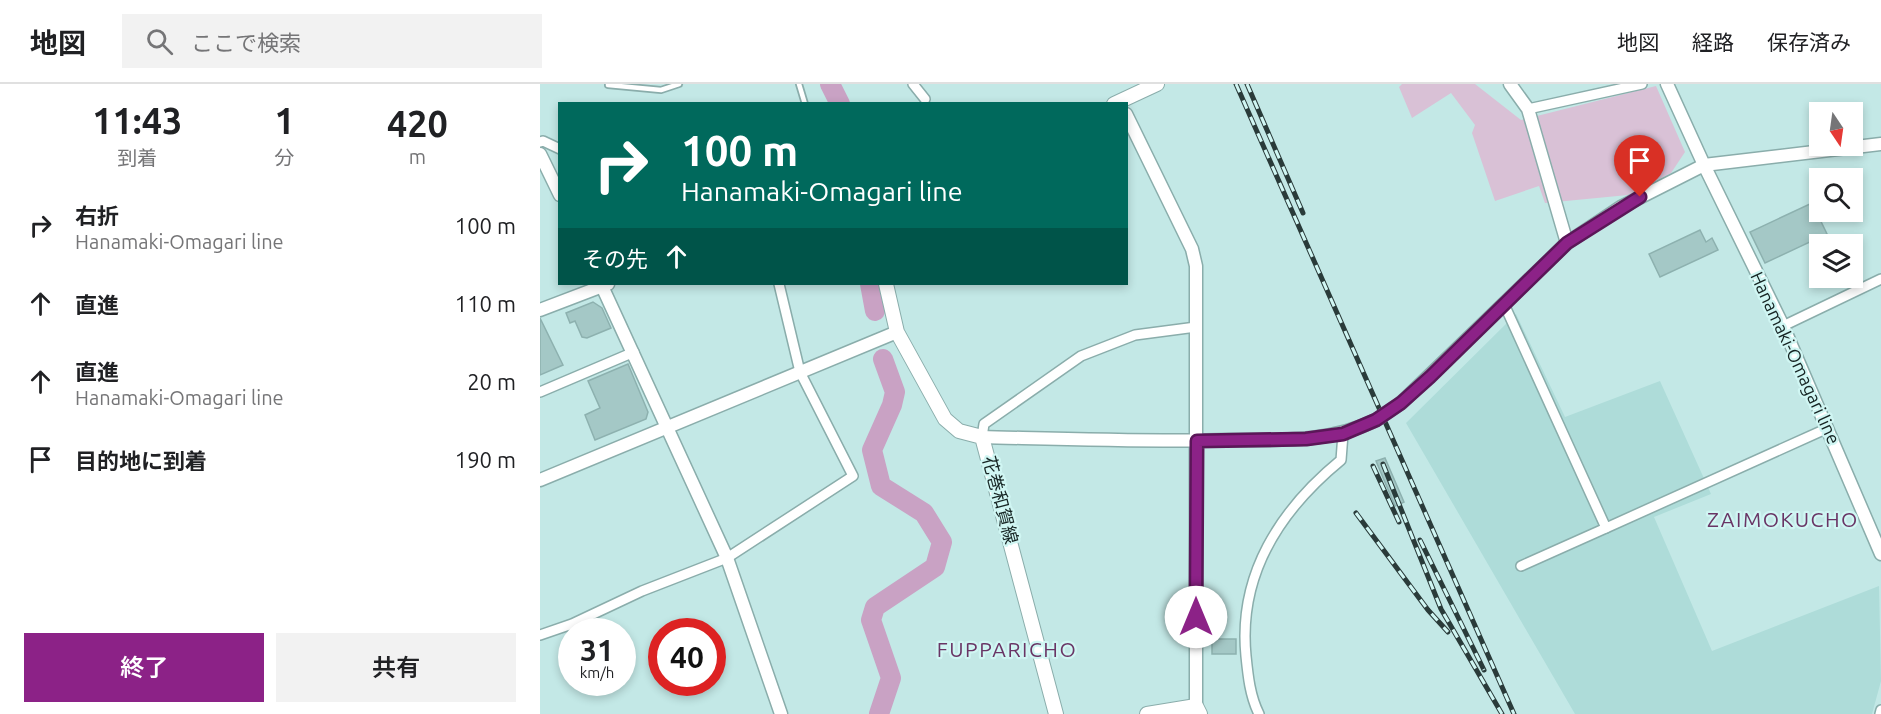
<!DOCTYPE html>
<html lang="ja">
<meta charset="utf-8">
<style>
:root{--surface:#fff;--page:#f2f2f2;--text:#202124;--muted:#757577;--line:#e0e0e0;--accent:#8c2287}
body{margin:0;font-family:Ubuntu,"Noto Sans JP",sans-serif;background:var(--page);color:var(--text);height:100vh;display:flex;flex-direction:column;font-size:22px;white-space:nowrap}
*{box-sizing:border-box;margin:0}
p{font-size:20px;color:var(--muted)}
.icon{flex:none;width:33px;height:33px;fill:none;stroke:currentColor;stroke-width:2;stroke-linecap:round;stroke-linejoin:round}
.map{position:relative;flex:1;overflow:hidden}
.sheet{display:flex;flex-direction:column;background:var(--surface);width:540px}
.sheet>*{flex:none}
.top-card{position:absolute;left:18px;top:18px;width:570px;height:183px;border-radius:0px;box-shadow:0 3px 9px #0003;background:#00695c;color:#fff;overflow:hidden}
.needle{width:39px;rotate:167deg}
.buttons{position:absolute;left:1269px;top:18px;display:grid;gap:12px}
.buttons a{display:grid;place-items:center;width:54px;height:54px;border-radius:0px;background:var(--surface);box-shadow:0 3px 9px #0003;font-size:30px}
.speed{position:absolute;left:18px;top:534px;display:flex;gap:12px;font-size:30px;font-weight:700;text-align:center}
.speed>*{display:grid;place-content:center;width:78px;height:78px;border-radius:50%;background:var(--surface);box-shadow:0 3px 9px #0003;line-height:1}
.speed small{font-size:15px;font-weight:400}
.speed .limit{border:9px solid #d22;background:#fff;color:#111}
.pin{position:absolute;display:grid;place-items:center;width:51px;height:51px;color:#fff;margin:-62px -26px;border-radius:50% 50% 50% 0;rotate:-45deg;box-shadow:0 0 6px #0007}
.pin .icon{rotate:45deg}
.me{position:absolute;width:66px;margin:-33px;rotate:0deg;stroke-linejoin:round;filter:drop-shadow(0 0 4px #0008)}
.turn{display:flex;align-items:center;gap:21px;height:126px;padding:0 24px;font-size:27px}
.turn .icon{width:78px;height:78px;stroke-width:2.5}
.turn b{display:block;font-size:42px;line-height:51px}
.then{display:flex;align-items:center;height:57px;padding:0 24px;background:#0003;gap:12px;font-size:22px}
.eta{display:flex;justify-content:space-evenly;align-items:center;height:102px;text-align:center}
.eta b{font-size:36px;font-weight:600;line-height:42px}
.button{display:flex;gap:12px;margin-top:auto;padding:12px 24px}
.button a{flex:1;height:69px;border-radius:0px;background:var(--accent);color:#fff;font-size:24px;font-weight:600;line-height:69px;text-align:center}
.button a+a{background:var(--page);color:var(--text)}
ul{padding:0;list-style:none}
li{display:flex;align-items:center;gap:18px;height:78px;padding:0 24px}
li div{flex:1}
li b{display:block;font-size:22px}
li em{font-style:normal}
header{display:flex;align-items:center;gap:36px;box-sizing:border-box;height:84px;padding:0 30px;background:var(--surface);border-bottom:2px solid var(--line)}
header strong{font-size:28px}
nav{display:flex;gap:33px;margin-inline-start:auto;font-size:21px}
.search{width:420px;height:54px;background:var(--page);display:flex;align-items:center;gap:15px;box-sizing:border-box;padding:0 21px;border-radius:0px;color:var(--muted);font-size:22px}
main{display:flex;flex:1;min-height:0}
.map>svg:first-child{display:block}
</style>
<header>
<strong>地図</strong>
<div class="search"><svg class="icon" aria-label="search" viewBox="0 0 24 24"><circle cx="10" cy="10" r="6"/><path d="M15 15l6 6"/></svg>ここで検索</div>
<nav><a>地図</a><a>経路</a><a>保存済み</a></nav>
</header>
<main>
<section class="sheet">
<div class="eta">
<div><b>11:43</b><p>到着</p></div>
<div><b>1</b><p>分</p></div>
<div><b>420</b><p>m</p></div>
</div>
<ul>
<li><svg class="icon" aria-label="right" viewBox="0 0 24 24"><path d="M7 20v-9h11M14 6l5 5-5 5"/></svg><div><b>右折</b><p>Hanamaki-Omagari line</p></div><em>100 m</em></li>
<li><svg class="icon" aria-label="ahead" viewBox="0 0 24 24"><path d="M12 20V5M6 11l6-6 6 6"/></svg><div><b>直進</b></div><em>110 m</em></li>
<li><svg class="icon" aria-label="ahead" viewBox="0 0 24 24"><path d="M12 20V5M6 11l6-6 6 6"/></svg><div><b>直進</b><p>Hanamaki-Omagari line</p></div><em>20 m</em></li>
<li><svg class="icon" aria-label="arrive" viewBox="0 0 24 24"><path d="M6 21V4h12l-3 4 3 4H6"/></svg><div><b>目的地に到着</b></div><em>190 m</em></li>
</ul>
<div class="button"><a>終了</a><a>共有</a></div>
</section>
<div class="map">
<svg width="1341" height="630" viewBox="0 0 1341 630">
<rect width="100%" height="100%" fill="#c3e8e6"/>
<polygon fill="#aedcd9" points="976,230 1025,333 1120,297 1171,410 1114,433 1172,567 1339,502 1341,597 1332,630 1035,630 866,339"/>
<polygon fill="#d9c1d6" points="862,0 935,0 981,36 1116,2 1145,68 1131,89 1088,111 1005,119 999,102 955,117 932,49 935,41 911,9 872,34 859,3"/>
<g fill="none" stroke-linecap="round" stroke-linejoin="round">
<g stroke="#c9a2c4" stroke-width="20">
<polyline points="290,0 300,20"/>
<polyline points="330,200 335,227"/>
<polyline points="339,630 351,594 331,536 335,523 395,483 402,458 384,429 341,402 332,366 352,321 355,308 343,275"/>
</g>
</g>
<g fill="#a4c8c6" stroke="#8db1af" stroke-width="1.5">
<polygon points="1272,119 1287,150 1225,179 1210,148"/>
<polygon points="1160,146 1166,158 1172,154 1178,166 1120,193 1109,170"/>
<polygon points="53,218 62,224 71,244 47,254 42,253 35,237 30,239 26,229"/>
<polygon points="0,234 23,281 0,291"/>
<polygon points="88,280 108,328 106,335 55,356 45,331 60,324 48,297"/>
<polygon points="845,374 864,418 855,422 836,377"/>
<rect x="672" y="555" width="24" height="15"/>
</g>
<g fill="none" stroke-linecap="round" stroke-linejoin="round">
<defs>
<g id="service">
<polyline points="259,0 265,20"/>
<polyline points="68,1 121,6 139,0"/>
</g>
<g id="minor">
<polyline points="373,0 385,15"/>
<polyline points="988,25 1102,0"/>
<polyline points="0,58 3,57 20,65"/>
<polyline points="964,220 1066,444 1288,344"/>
<polyline points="1243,242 1341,195"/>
<polyline points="0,308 94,268"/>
<polyline points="442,353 444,340 541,272 595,251 656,243"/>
<polyline points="981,482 1066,444"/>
<polyline points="0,551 32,540 102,507 187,474 313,392 260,288 239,200"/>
<path d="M719,630C710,612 708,592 706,572C698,491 740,426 801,376L803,350"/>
<polyline points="1340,630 1341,626"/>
</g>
<g id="tertiary">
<polyline points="970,0 988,25 1027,159"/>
<polyline points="1127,0 1164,81 1341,60"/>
<polyline points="586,30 652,165 656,182 656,622"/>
<polyline points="0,70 20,111"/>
<polyline points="61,200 187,474 241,630"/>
<polyline points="0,226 68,200"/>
<polyline points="861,319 1027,159 1081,123 1164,81 1243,242 1341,470"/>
<path d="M442,353C524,355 607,358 689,356C739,356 790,359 836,336"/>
<polyline points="0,396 357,248"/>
</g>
<g id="secondary">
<polyline points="574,20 617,0"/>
<polyline points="346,200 357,248 405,335 419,347 442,353 516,630"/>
<polyline points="607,630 656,622 660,630"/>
</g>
</defs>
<use href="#service" stroke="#8aadab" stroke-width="8"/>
<use href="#minor" stroke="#8aadab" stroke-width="12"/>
<use href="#tertiary" stroke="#8aadab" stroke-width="15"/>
<use href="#secondary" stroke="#8aadab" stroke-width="16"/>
<use href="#service" stroke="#fff" stroke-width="4.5"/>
<use href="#minor" stroke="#fff" stroke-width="9"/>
<use href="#tertiary" stroke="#fff" stroke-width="12"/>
<use href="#secondary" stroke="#fff" stroke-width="14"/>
<defs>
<g id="rail">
<polyline points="696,0 974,630"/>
<polyline points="707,0 763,129"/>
<polyline points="843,380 901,525 962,630"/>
<polyline points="833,382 859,438"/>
<polyline points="816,429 888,526 908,548"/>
<polyline points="880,456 944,586"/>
</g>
</defs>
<use href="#rail" stroke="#2a3b3a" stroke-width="5"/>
<use href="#rail" stroke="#d0f6f3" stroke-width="3" stroke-dasharray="9" stroke-linecap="butt"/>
<defs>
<polyline id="tertiary-bridge" points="836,336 861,319"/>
</defs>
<use href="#tertiary-bridge" stroke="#8aadab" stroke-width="15" stroke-linecap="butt"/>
<use href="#tertiary-bridge" stroke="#fff" stroke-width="12"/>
</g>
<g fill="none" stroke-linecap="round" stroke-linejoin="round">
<defs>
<polyline id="route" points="656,533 657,357 766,355 803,350 836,336 861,319 890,293 1027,159 1100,113"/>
</defs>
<use href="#route" stroke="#5b1658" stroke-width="15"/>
<use href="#route" stroke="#8c2287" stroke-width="10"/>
</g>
<g text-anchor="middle" stroke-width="4.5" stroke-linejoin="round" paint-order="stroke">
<g font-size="18" fill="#152322" stroke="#d0f6f3">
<text transform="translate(1255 274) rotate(65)" y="6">Hanamaki-Omagari line</text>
<text transform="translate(460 416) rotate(75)" y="6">花巻和賀線</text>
</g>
<g font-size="21" letter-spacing="1.5" fill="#693565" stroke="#d0f6f3">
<text x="1243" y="443">ZAIMOKUCHO</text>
<text x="467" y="573">FUPPARICHO</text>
</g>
</g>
</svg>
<div class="buttons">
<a><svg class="needle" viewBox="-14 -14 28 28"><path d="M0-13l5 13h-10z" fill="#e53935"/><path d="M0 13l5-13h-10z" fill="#757577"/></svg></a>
<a><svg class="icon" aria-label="search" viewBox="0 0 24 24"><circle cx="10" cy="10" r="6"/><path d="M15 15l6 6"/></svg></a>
<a><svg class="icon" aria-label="layers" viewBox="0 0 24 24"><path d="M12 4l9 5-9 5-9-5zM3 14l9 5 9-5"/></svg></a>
</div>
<div class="speed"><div>31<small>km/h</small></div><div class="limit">40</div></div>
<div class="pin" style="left:1100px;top:113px;background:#d93025"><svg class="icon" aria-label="arrive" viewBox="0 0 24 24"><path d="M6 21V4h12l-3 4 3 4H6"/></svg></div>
<svg class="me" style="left:656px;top:533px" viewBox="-20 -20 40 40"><circle r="19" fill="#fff"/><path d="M0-13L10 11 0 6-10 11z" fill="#8c2287"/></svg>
<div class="top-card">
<div class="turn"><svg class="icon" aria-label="right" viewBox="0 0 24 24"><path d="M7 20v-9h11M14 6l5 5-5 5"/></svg><div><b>100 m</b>Hanamaki-Omagari line</div></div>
<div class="then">その先<svg class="icon" aria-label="ahead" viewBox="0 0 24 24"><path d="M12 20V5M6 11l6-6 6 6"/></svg></div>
</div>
</div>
</main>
